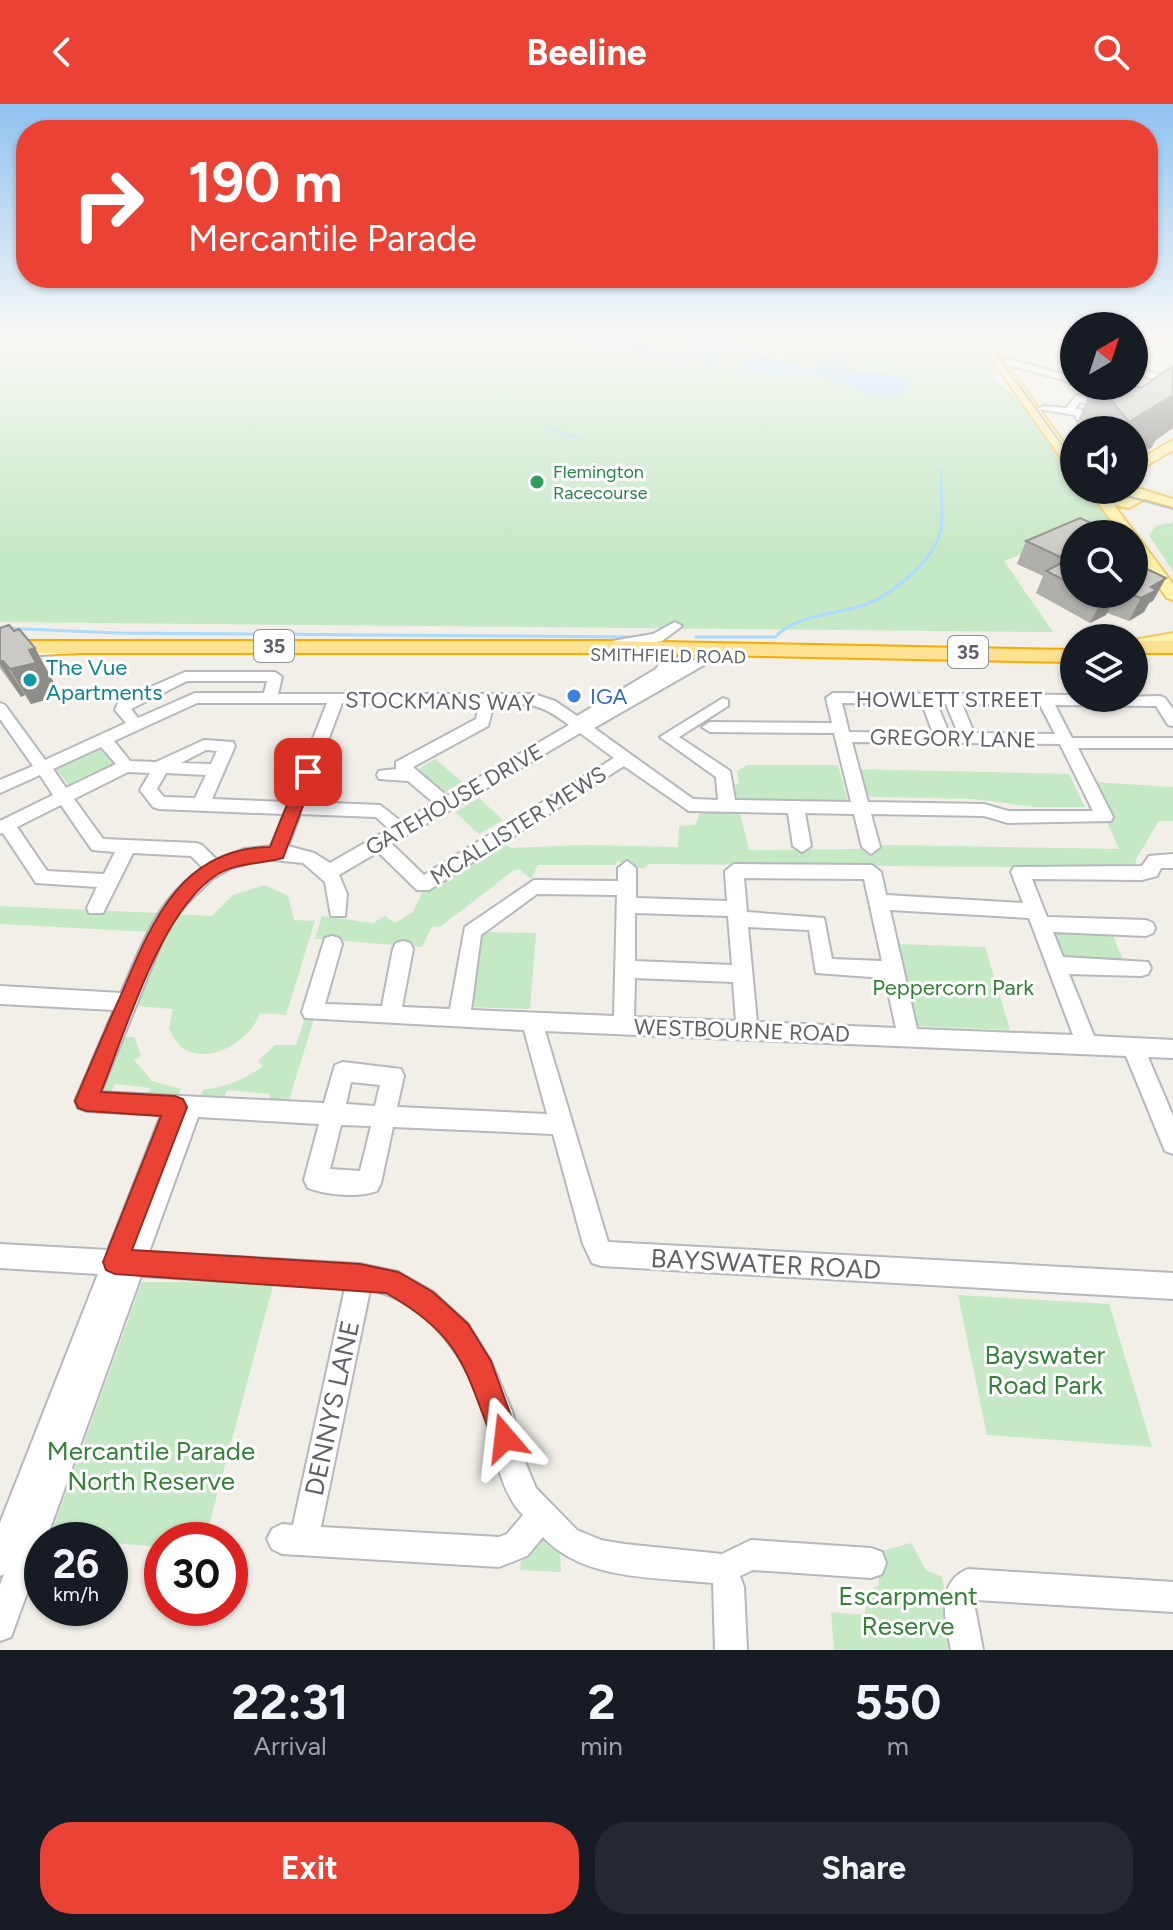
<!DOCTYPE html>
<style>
:root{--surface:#171b24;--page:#242831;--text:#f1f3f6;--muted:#9ea1a6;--accent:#ea4335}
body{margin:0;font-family:Figtree,sans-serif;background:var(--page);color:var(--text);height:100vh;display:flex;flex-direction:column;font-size:30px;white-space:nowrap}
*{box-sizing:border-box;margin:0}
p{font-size:26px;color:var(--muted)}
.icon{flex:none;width:44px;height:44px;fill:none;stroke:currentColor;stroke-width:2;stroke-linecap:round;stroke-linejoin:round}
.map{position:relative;height:1546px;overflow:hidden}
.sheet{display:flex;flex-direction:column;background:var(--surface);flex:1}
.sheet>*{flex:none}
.guide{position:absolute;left:16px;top:16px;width:1142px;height:168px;border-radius:32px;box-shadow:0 2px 6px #0004;background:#ea4335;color:#fff;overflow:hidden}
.needle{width:52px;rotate:39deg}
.tools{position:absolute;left:1060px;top:208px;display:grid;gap:16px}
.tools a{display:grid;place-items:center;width:88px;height:88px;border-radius:50%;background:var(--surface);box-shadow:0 2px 6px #0004;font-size:40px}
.speed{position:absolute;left:24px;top:1418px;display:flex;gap:16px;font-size:40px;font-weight:700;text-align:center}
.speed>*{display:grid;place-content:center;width:104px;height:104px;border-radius:50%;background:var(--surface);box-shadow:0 2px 6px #0004;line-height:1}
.speed small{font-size:20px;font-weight:400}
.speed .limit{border:12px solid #d22;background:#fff;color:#111}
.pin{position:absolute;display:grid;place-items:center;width:68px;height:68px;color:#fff;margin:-34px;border-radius:16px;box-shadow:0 4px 12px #0006}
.me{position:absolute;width:88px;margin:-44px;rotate:343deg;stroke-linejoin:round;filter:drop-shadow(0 0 6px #0008)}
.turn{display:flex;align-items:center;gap:28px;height:168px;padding:0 40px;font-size:36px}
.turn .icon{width:104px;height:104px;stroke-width:2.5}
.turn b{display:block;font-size:56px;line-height:68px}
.eta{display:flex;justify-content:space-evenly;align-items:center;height:136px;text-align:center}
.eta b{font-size:48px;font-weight:700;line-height:56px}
.primary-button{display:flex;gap:16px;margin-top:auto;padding:16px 40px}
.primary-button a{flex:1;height:92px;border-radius:32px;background:var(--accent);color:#fff;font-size:32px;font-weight:700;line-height:92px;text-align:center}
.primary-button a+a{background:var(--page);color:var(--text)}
header{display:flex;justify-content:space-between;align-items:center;height:104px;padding:0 40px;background:var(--accent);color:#fff;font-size:36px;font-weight:700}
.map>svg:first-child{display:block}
</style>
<header><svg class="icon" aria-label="back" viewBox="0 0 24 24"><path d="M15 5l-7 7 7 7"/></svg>Beeline<svg class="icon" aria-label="search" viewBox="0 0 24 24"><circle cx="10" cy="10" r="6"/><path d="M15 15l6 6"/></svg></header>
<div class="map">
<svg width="1173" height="1546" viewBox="0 0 1173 1546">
<rect width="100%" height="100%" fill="#f1efe8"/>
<g fill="#c5e8c5">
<path d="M0,233H973L979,242L974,244C986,249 994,257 999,269L990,272L1016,295L1074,371V386H1086L1110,418L1094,421L1004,457L1053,528L0,518Z"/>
<polygon points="1173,418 1173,467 1149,431 1156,422"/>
<polygon points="100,643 118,664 73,686 55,664"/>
<polygon points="435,655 462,678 441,691 414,668"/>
<polygon points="747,661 838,661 848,698 732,695 731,680 739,680 737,667"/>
<polygon points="856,665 1069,670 1085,703 1034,703 974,695 873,693 863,689"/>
<polygon points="1093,678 1173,683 1173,717 1159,717 1135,757 1138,764 649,760 643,765 617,757 616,761 538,761 531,775 519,765 513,767 441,822 432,823 422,843 315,835 322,812 373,819 385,812 395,819 413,808 424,784 500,736 511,744 583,741 678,743 679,722 695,721 700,709 740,709 749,746 860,745 888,741 1119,745 1107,718 1114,717"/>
<polygon points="479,694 503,716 479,730 455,708"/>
<path d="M265,781L288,792L294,816L315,817L286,911L260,909C250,937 207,964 180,942C176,938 172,930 169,925L173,905L135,902L174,810L212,812L233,791Z"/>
<polygon points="0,802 158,809 150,828 0,820"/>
<polygon points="1050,826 1111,827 1124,858 1062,856"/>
<polygon points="481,828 536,829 530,905 464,903"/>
<polygon points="896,840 985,843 1010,926 915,922"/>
<path d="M305,914L314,915L288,999L268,998L270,990L227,986L223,996L199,995L203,986C225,983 245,976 263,962L258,957L275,941H296Z"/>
<polygon points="121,933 134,933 141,952 134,956 152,977 181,985 177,994 148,993 150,984 115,980 110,990 100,989"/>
<polygon points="142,1178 274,1178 205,1436 162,1436 162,1443 110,1439 110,1436 49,1435"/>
<polygon points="958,1191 1109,1200 1152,1343 987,1331"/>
<polygon points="545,1434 560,1447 561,1468 520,1466 521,1458"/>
<polygon points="911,1439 926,1466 942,1473 956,1546 834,1546 831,1508 865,1511 866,1489 879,1481 878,1448"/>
</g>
<g fill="#aadaff">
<path d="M570,233L634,236L656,244L710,248L726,253L714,259C677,253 638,249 602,238C589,234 578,242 565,235Z"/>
<path d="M752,251L810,264L821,257L836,256L861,268L899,271L912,282C904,290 897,294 885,293C861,292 843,276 819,272C792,266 764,278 740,263L743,255Z"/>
</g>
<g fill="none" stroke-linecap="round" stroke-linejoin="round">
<g stroke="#aadaff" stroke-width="2">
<polyline points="641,233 782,250 837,250 916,270"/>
<polyline points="583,239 607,247 733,267"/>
<polyline points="885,239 900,245"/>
<polyline points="738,266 744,266"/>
<polyline points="907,274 913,272"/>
<polyline points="547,325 579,334"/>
<polyline points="941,382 941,365"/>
</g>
<g stroke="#aadaff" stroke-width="3">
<polyline points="0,524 118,529 635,533"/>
<path d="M696,533H775C797,512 825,511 854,504C885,497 932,460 940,429C944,415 941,395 941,380"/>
</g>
<defs>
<g id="minor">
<polygon points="1019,233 1034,233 1074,245 1074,251"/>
<polygon points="1008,255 1074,273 1074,279 1005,260"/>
<polygon points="1134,263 1173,275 1173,281 1134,269"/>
<polygon points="1077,291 1116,303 1111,306 1080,298 1075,305 1084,306 1086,312 1105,315 1106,317 1101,320 1077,316 1075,311 1038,305 1043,302 1066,304"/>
<polygon points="675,518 682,522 662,537 612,545 605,541 612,537 653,530"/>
<polygon points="75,542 82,546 80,549 0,553 0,545"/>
<path d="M670,549L685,560L711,549L718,553L594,624L693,695L718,696L716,673L660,633L723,594L728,596V602L679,633L730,667L735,696L851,698L834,629L710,628L702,623L710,618L832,619L826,594L833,589L1074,591V594L1160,592L1165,594L1173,605V622L1168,621L1156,602L1055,601L1072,634H1173V644H1078L1113,713L1111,717L1008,719L984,712L871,710L880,743L871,750L862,743L854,710L805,709L811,742L802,748L793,742L788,709L689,707L624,662L429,786H417L378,748L339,771L347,790L345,812H331L325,778L303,759L265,755L231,764L212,775L181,805L167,825L101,988L324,999L335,961L343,958L401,965L404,972L397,1003L547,1010L524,926L305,914L302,908L325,834L332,832L339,834L342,840L325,900L382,902L393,845L396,839L403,837L410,839L413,845L402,903L450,905L465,823L534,776L618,777V764L627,757L636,764V794L727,797L725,767L734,760L872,761L881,768L886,791L1023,799L1011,768L1014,763L1142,762L1149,752L1173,750V764H1161L1157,772L1142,776L1032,775L1047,813L1146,816L1153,819L1155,824L1153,829L1146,832L1053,828L1063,853L1148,858L1151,864L1148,870L1141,872L1069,870L1094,932L1173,936V954L1148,953L1173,1012V1050L1165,1047L1126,952L545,927L608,1138L1173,1169V1195L601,1162L592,1159L583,1140L553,1030L393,1023L381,1079L377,1087C360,1094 325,1091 308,1084L304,1076L319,1020L198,1013L149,1148L360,1160L398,1168L433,1188L468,1220L491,1258L512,1307L526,1360L536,1384L577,1426L601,1436L624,1440L722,1450L751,1436L871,1444L882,1448L886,1459L882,1470L871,1474L753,1466L740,1472L744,1483L747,1546H715L713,1479C656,1473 584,1477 543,1433L527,1452L499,1463L282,1450L272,1445L267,1435L272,1425L282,1420L293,1421L345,1184L141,1172L46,1436H42V1448L15,1522L11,1533L0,1537V1481L4,1470L0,1472V1419L98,1170L0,1164V1140L108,1146L161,1011L86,1007L78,1004L75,997L114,906L0,900V882L121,889C142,841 157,794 203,764L191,752L133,749L103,809H89L87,804L97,783L36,779L3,729L0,730V717L53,691L40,671L0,689V676L33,662L0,615V599L5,601L45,656L126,619L115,606L119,597L185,568H275L282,573L278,590H534L555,597L577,612L656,565L665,550ZM187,577H267L264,589H195L138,614L131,605ZM197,599H327L288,698L212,695L235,642L233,638L204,636L156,658L130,657L114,637ZM342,599L479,600L476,615L396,658V665L379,667L377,671L379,675L408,677L434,699L402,718L380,701L305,698ZM842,599L922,600L933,629L849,628ZM494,600C532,600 538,598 569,621L447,692L413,663L488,622ZM937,600H946L958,629H949ZM962,600L1040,601L1055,630L974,629ZM580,629L614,654L424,771L392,740ZM852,638L1060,640L1093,707H1008L984,700L868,698ZM101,643L116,660L66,684L53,665ZM206,646L217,647L211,660L181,659ZM128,668L150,669L140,686L153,703L159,705L284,710L271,742L244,745L217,756L202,741L196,739L103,735L74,695ZM166,669L206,671L195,694L164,693L157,685ZM61,701L92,746L115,748L104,770L47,767L17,723ZM300,710L376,713L389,725L330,759L314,749L288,742ZM744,774L864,775L882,857L832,855L824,814L747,808ZM537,790L617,791L614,912L471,906L481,831ZM890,806L1029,814L1073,931L917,925ZM635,809L728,812L732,861L635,857ZM748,823L809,826L816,869L885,874L896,924L757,918ZM635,874L733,878L736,917L634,913ZM351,978L380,981L375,1002L346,1000ZM341,1021L371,1022L360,1067L330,1065ZM370,1186C427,1196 467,1255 484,1307C495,1340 497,1385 523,1411L507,1430L499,1433L321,1423Z"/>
<path d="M968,1465L1173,1478V1508L976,1496L974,1499L983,1546H951C946,1517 934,1479 968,1465Z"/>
</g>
<g id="major">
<polygon points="976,233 987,233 1074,353 1074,366 1069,365"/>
<polygon points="1173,336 1173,346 1134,369 1134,359"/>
<polygon points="1134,383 1173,395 1173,403 1145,395 1129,404 1114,401 1173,480 1173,496 1167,494 1134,448 1134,430 1121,430 1095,394 1095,386 1109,386 1110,392 1127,395 1130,394 1123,386 1134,386"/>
<polygon points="1173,529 1173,539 1134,546 1134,536"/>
</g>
<g id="highway">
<polygon points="0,537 606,537 1074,546 1074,558 606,549 0,549"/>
<rect x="1134" y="537" width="39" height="12"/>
</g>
</defs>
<use href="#minor" stroke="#b5b8bc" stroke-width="4"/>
<use href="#major" stroke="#f2c960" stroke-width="4"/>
<use href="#highway" stroke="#f9ab00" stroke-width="4"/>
<use href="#minor" fill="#fff" fill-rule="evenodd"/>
<use href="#major" fill="#fff2af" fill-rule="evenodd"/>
<use href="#highway" fill="#fde293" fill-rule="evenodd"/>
<g stroke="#b6b7b8" stroke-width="2">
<polyline points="984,233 1074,357"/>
<polyline points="1106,386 1173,405"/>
</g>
</g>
<g fill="#afaea9">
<polygon points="1163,233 1173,233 1173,245 1161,241"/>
<polygon points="1093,282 1134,282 1155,337 1152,343 1134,355 1134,326 1074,326"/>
<polygon points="1074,430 1074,490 1134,490 1153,497 1149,499 1144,508 1129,517 1107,509 1106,511 1090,519 1036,489 1043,472 1017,460 1026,437"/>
<polygon points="0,524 14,527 35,544 54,579 49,581 56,593 31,600 25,591 21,593 0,564"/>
</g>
<g fill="#8f8d8a">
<polygon points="1173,288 1173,324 1155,337 1152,343 1134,355 1134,326 1125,326 1129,318"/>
<polygon points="1100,423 1097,430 1088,430"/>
<polygon points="1166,474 1153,497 1149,499 1144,508 1129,517 1141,494 1151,483"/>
<polygon points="1114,490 1117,490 1106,511 1090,519 1102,496"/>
<polygon points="35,544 54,579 49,581 56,593 31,600 10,565 29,546"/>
<polygon points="3,557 25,591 21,593 0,560 0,558"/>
</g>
<g fill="#cccac5" stroke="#8f8d8a" stroke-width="2">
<polygon points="1173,262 1173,291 1129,318 1099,282 1142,283"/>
<polygon points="1080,414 1100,423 1088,430 1074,430 1074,465 1070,467 1074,469 1074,481 1046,467 1067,456 1026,437"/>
<polygon points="1147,465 1166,474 1151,483 1157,486 1141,494 1130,490 1134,490 1134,471"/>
<polygon points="1090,490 1114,490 1102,496"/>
<polygon points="9,521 14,527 19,525 35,544 29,546 36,559 10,565 3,557 0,558 0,524"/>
</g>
<linearGradient id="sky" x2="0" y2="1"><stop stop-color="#8fc3f1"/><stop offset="0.52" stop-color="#f9f8f5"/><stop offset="1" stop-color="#f9f8f5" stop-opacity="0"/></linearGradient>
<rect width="1173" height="450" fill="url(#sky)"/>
<path fill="#ea4335" stroke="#982c22" stroke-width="2" d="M308,662L316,668L283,754C262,760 239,758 218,770C161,805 126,926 101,988L175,992L183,995L187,1003L132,1146L360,1160L398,1168L433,1188L468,1220L491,1257L519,1334L515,1344L505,1348L496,1344C464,1267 466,1234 386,1189L115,1170L106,1166L103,1158L161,1012L86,1007L78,1004L75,997C90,962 105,926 121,891C151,820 180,744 270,743L300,668Z"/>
<circle fill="#2e9e5b" stroke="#fff" stroke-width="3" cx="537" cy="378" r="8"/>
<circle fill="#0f9aa8" stroke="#fff" stroke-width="3" cx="30" cy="576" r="8"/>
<circle fill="#3f7fe0" stroke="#fff" stroke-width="3" cx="574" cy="592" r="8"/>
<g text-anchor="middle" stroke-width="6" stroke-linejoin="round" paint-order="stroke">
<g font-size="18" fill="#27864d" stroke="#fff" text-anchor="start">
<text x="553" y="374">Flemington<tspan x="553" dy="21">Racecourse</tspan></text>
</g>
<g font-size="18" fill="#5f6368" stroke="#fff">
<text transform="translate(668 552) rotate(1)" y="6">SMITHFIELD ROAD</text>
</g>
<g fill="#fff" stroke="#8f9295" stroke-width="2">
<rect x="254" y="526" width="40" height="32" rx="6"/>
<rect x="948" y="532" width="40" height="32" rx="6"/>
</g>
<g font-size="20" font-weight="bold" fill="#5f6368">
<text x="274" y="549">35</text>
<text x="968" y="555">35</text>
</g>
<g font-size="22" fill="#0d838f" stroke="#fff" text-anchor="start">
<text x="46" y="571">The Vue<tspan x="46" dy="25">Apartments</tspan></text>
</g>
<g font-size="22" fill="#366cbe" stroke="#fff" text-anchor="start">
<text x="590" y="600">IGA</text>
</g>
<g font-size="22" fill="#5f6368" stroke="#fff">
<text x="949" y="603">HOWLETT STREET</text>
<text transform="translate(440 597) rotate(1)" y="8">STOCKMANS WAY</text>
<text transform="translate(953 634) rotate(1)" y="8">GREGORY LANE</text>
<text transform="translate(454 695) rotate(-30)" y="8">GATEHOUSE DRIVE</text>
<text transform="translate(518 721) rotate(-32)" y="8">MCALLISTER MEWS</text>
<text transform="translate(742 926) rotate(2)" y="8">WESTBOURNE ROAD</text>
</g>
<g font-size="22" fill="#348238" stroke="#fff">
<text x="953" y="891">Peppercorn Park</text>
</g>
<g font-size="26" fill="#5f6368" stroke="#fff">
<text transform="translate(766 1160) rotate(3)" y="9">BAYSWATER ROAD</text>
<text transform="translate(332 1304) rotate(-78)" y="9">DENNYS LANE</text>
</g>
<g font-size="26" fill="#348238" stroke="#fff">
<text x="1045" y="1260">Bayswater<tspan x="1045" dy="30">Road Park</tspan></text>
<text x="151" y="1356">Mercantile Parade<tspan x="151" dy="30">North Reserve</tspan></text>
<text x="908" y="1501">Escarpment<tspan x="908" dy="30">Reserve</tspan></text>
</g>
</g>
</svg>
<div class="tools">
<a><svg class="needle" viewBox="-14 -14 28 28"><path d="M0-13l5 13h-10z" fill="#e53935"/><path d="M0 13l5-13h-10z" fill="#9ea1a6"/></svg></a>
<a><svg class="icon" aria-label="sound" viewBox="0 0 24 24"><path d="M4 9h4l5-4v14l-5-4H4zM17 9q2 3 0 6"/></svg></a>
<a><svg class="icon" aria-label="search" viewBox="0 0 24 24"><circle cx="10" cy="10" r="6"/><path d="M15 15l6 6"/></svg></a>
<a><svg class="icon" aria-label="layers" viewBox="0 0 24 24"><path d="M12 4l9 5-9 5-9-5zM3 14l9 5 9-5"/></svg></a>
</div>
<div class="speed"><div>26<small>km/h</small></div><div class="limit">30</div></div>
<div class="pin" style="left:308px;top:668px;background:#d93025"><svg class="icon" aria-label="arrive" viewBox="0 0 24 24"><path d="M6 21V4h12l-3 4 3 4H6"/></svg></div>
<svg class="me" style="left:505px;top:1334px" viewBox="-20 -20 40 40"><path d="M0-17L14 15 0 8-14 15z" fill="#ea4335" stroke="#fff" stroke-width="4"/></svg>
<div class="guide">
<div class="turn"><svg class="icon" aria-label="right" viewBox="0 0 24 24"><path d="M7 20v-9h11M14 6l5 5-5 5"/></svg><div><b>190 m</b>Mercantile Parade</div></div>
</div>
</div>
<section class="sheet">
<div class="eta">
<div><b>22:31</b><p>Arrival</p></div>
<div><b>2</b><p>min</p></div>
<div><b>550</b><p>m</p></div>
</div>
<div class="primary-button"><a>Exit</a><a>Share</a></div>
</section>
